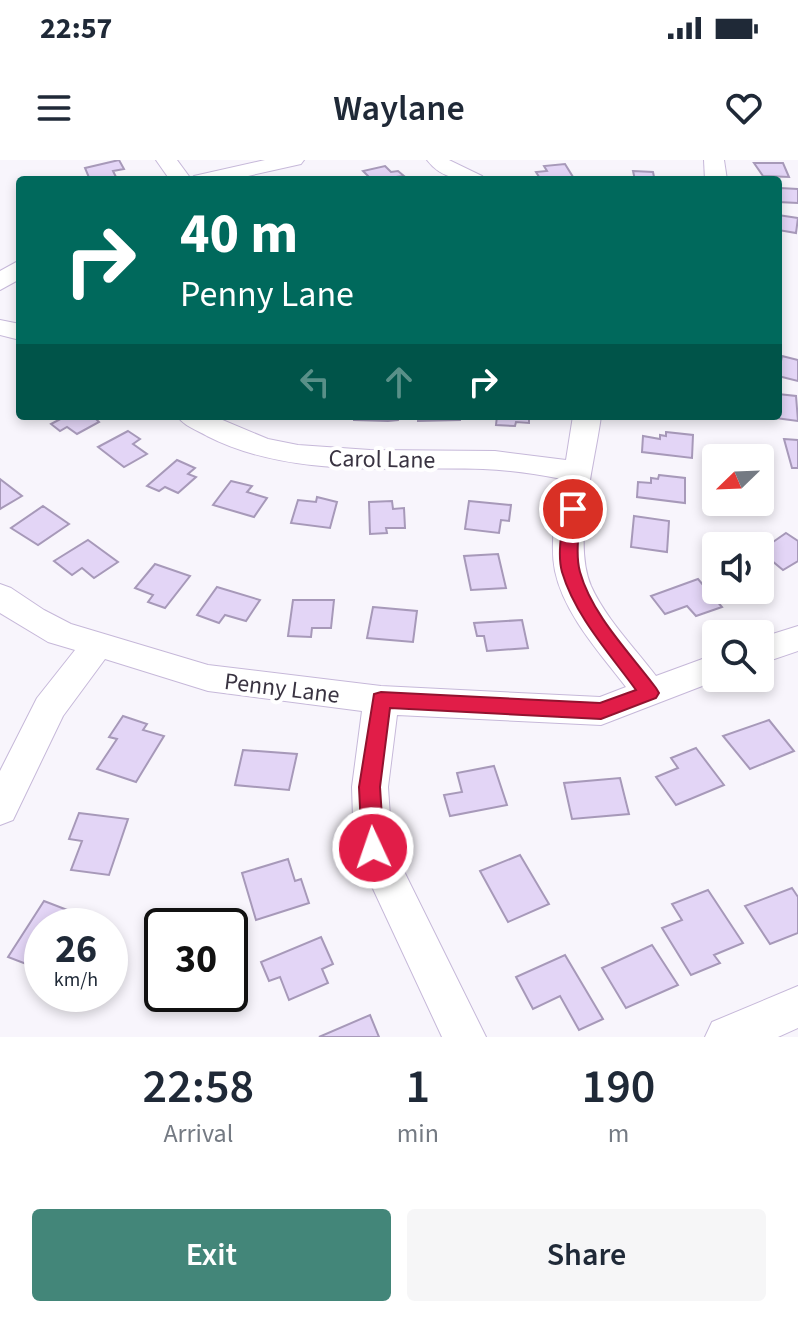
<!DOCTYPE html>
<style>
:root{--surface:#fff;--page:#f6f6f7;--text:#1f2937;--muted:#747a83;--accent:#438679}
body{margin:0;font-family:"Source Sans 3",sans-serif;background:var(--page);color:var(--text);height:100vh;display:flex;flex-direction:column;font-size:30px;white-space:nowrap}
*{box-sizing:border-box;margin:0}
p{font-size:26px;color:var(--muted)}
.icon{flex:none;width:44px;height:44px;fill:none;stroke:currentColor;stroke-width:2;stroke-linecap:round;stroke-linejoin:round}
.map{position:relative;height:877px;overflow:hidden}
.side{display:flex;flex-direction:column;background:var(--surface);flex:1}
.side>*{flex:none}
.banner{position:absolute;left:16px;top:16px;width:766px;height:244px;border-radius:8px;box-shadow:0 4px 12px #0003;background:#00695c;color:#fff;overflow:hidden}
.needle{width:52px;rotate:247deg}
.tools{position:absolute;left:702px;top:284px;display:grid;gap:16px}
.tools a{display:grid;place-items:center;width:72px;height:72px;border-radius:8px;background:var(--surface);box-shadow:0 4px 12px #0003;font-size:40px}
.speed{position:absolute;left:24px;top:748px;display:flex;gap:16px;font-size:40px;font-weight:700;text-align:center}
.speed>*{display:grid;place-content:center;width:104px;height:104px;border-radius:50%;background:var(--surface);box-shadow:0 4px 12px #0003;line-height:1}
.speed small{font-size:20px;font-weight:400}
.speed .limit{border:4px solid #111;border-radius:12px;background:#fff;color:#111}
.pin{position:absolute;display:grid;place-items:center;width:68px;height:68px;color:#fff;margin:-34px;border:4px solid #fff;border-radius:50%;box-shadow:0 2px 8px #0007}
.me{position:absolute;width:88px;margin:-44px;rotate:357deg;stroke-linejoin:round;filter:drop-shadow(0 0 6px #0008)}
.turn{display:flex;align-items:center;gap:28px;height:168px;padding:0 32px;font-size:36px}
.turn .icon{width:104px;height:104px;stroke-width:2.5}
.turn b{display:block;font-size:56px;line-height:68px}
.lanes{display:flex;align-items:center;height:76px;padding:0 32px;background:#0003;justify-content:center;gap:40px;direction:ltr}
.lanes .off{opacity:.35}
.eta{display:flex;justify-content:space-evenly;align-items:center;height:136px;text-align:center}
.eta b{font-size:48px;font-weight:600;line-height:56px}
.primary-button{display:flex;gap:16px;margin-top:auto;padding:16px 32px}
.primary-button a{flex:1;height:92px;border-radius:8px;background:var(--accent);color:#fff;font-size:32px;font-weight:600;line-height:92px;text-align:center}
.primary-button a+a{background:var(--page);color:var(--text)}
.status{display:flex;justify-content:space-between;align-items:center;height:56px;padding:0 40px;background:var(--surface);direction:ltr}
.status svg{height:22px;fill:currentColor}
header{display:flex;justify-content:space-between;align-items:center;height:104px;padding:0 32px;background:var(--surface);font-size:36px;font-weight:600}
.map>svg:first-child{display:block}
</style>
<div class="status"><b>22:57</b><svg viewBox="0 0 49 12"><path d="M0 12V9h3v3zM5 12V6h3v6zM10 12V3h3v9zM15 12V0h3v12zM26 1h20v11H26zM47 4h2v5h-2z"/></svg></div>
<header><svg class="icon" aria-label="menu" viewBox="0 0 24 24"><path d="M4 6h16M4 12h16M4 18h16"/></svg>Waylane<svg class="icon" aria-label="heart" viewBox="0 0 24 24"><path d="M12 20l-8-8c-3-5 5-10 8-4 3-6 11-1 8 4z"/></svg></header>
<div class="map">
<svg width="798" height="877" viewBox="0 0 798 877">
<rect width="100%" height="100%" fill="#f8f5fc"/>
<g fill="#e3d5f6" stroke="#a799b9" stroke-width="2">
<polygon points="119,0 124,9 113,11 117,19 90,20 85,8"/>
<polygon points="754,3 783,3 789,17 763,16"/>
<polygon points="565,4 573,17 541,20 536,12 547,11 544,6"/>
<polygon points="385,6 391,12 398,11 404,16 372,20 363,11"/>
<polygon points="633,11 653,12 654,17 671,17 672,20 635,20"/>
<polygon points="780,28 798,29 798,43 778,42"/>
<polygon points="778,55 798,58 796,73 778,70"/>
<polygon points="782,196 798,200 798,221 778,216"/>
<polygon points="778,234 796,236 798,261 768,257 778,256"/>
<polygon points="66,256 93,256 99,262 77,274 67,267 60,271 51,264"/>
<polygon points="354,256 399,256 398,260 388,261 354,260"/>
<polygon points="418,256 460,256 460,260 418,261"/>
<polygon points="497,256 529,256 529,263 516,262 515,266 496,265"/>
<polygon points="128,271 140,279 133,284 147,294 124,307 98,287"/>
<polygon points="666,272 693,275 692,298 642,292 643,276 660,279 660,275 666,276"/>
<polygon points="784,279 798,280 798,308 792,308"/>
<polygon points="177,300 195,308 188,314 196,317 178,333 165,327 159,331 147,326"/>
<polygon points="659,315 685,318 685,343 637,337 638,322 651,323 651,318 658,319"/>
<polygon points="0,319 22,336 0,349"/>
<polygon points="231,321 252,326 247,332 267,338 254,357 213,345"/>
<polygon points="317,337 337,342 330,368 291,363 298,340 316,342"/>
<polygon points="392,341 393,349 404,348 405,368 386,368 387,373 370,374 369,342"/>
<polygon points="469,341 511,345 509,361 501,360 499,373 465,369"/>
<polygon points="43,346 69,364 38,385 11,368"/>
<polygon points="634,356 669,361 667,392 631,387"/>
<polygon points="786,373 798,381 798,401 783,410 760,391"/>
<polygon points="88,380 118,402 94,418 82,408 72,415 54,401"/>
<polygon points="498,394 506,428 471,430 464,396"/>
<polygon points="155,404 190,416 165,448 148,442 153,435 135,428"/>
<polygon points="698,419 722,447 696,456 687,446 665,454 651,436"/>
<polygon points="217,427 260,440 246,461 225,455 219,463 197,455"/>
<polygon points="293,440 334,440 331,468 312,468 311,477 288,476"/>
<polygon points="373,447 417,451 413,482 367,478"/>
<polygon points="522,460 528,488 487,491 484,476 477,476 474,463"/>
<polygon points="123,556 147,564 143,570 164,576 136,622 97,609 117,579 109,577"/>
<polygon points="769,560 794,591 750,609 723,576"/>
<polygon points="696,588 724,625 676,645 656,617 678,608 671,598"/>
<polygon points="243,590 297,594 289,630 235,625"/>
<polygon points="494,606 507,645 450,656 444,635 462,632 457,613"/>
<polygon points="620,618 629,654 572,659 564,623"/>
<polygon points="79,653 128,659 109,715 71,710 82,681 69,679"/>
<polygon points="520,695 549,744 508,762 480,711"/>
<polygon points="288,699 295,721 301,719 309,743 256,760 242,713"/>
<polygon points="792,728 798,737 798,773 770,784 745,746"/>
<polygon points="708,730 743,783 714,795 720,803 691,815 662,768 682,760 672,744"/>
<polygon points="44,741 83,756 77,766 42,766 42,810 8,797"/>
<polygon points="321,777 333,804 322,809 328,823 289,840 280,817 269,821 261,802"/>
<polygon points="652,785 678,825 626,848 602,808"/>
<polygon points="565,795 603,859 579,870 560,836 533,849 516,817"/>
<polygon points="370,855 379,877 319,877"/>
</g>
<g fill="none" stroke-linecap="round" stroke-linejoin="round">
<defs>
<g id="minor">
<polygon points="156,0 177,0 191,19 194,16 265,0 304,0 301,4 230,20 170,20"/>
<path d="M427,0H449L482,16L486,20C462,20 442,20 427,0Z"/>
<polygon points="704,0 724,0 727,20 705,20"/>
<polygon points="20,100 20,119 0,130 0,111"/>
<polygon points="0,160 20,164 20,180 0,175"/>
<path d="M177,256H213L268,279L298,285L370,290L495,291L566,300L573,256H601C595,303 572,381 591,426C606,459 634,487 656,516L716,494V518H723L601,565L397,555L388,627L392,687L486,877H442L354,688L352,627L362,551L208,531L105,499L63,556L13,660L0,665V611L37,538L75,490L48,482L0,453V424L11,428L44,450L71,464L208,505L381,526L600,537L626,527C600,493 564,454 555,411C549,381 557,348 562,319C536,314 510,310 483,309C392,306 292,319 207,276C197,270 184,266 177,256Z"/>
<polygon points="798,466 798,491 760,504 760,478"/>
<polygon points="798,826 798,868 778,877 705,877 712,862"/>
</g>
</defs>
<use href="#minor" stroke="#c6b8d9" stroke-width="2"/>
<use href="#minor" fill="#fff" fill-rule="evenodd"/>
</g>
<path fill="#e11d48" stroke="#92132f" stroke-width="2" d="M573,343L582,349C579,368 575,394 580,412C592,455 630,493 656,528L659,533L656,538L601,559L390,548L380,627L384,688L381,695L373,698L365,695L362,688L359,627L374,534L381,532L600,543L636,530C610,494 575,456 562,412C557,394 562,368 565,349Z"/>
<g text-anchor="middle" stroke-width="8" stroke-linejoin="round" paint-order="stroke">
<g font-size="24" fill="#393341" stroke="#fff">
<text transform="translate(382 299) rotate(1)" y="8">Carol Lane</text>
<text transform="translate(282 528) rotate(7)" y="8">Penny Lane</text>
</g>
</g>
</svg>
<div class="tools">
<a><svg class="needle" viewBox="-14 -14 28 28"><path d="M0-13l5 13h-10z" fill="#e53935"/><path d="M0 13l5-13h-10z" fill="#747a83"/></svg></a>
<a><svg class="icon" aria-label="sound" viewBox="0 0 24 24"><path d="M4 9h4l5-4v14l-5-4H4zM17 9q2 3 0 6"/></svg></a>
<a><svg class="icon" aria-label="search" viewBox="0 0 24 24"><circle cx="10" cy="10" r="6"/><path d="M15 15l6 6"/></svg></a>
</div>
<div class="speed"><div>26<small>km/h</small></div><div class="limit">30</div></div>
<div class="pin" style="left:573px;top:349px;background:#d93025"><svg class="icon" aria-label="arrive" viewBox="0 0 24 24"><path d="M6 21V4h12l-3 4 3 4H6"/></svg></div>
<svg class="me" style="left:373px;top:688px" viewBox="-20 -20 40 40"><circle r="17" fill="#e11d48" stroke="#fff" stroke-width="3"/><path d="M0-11L8 9 0 5-8 9z" fill="#fff"/></svg>
<div class="banner">
<div class="turn"><svg class="icon" aria-label="right" viewBox="0 0 24 24"><path d="M7 20v-9h11M14 6l5 5-5 5"/></svg><div><b>40 m</b>Penny Lane</div></div>
<div class="lanes"><svg class="icon off" aria-label="left" viewBox="0 0 24 24"><path d="M17 20v-9H6M10 6l-5 5 5 5"/></svg><svg class="icon off" aria-label="ahead" viewBox="0 0 24 24"><path d="M12 20V5M6 11l6-6 6 6"/></svg><svg class="icon" aria-label="right" viewBox="0 0 24 24"><path d="M7 20v-9h11M14 6l5 5-5 5"/></svg></div>
</div>
</div>
<section class="side">
<div class="eta">
<div><b>22:58</b><p>Arrival</p></div>
<div><b>1</b><p>min</p></div>
<div><b>190</b><p>m</p></div>
</div>
<div class="primary-button"><a>Exit</a><a>Share</a></div>
</section>
